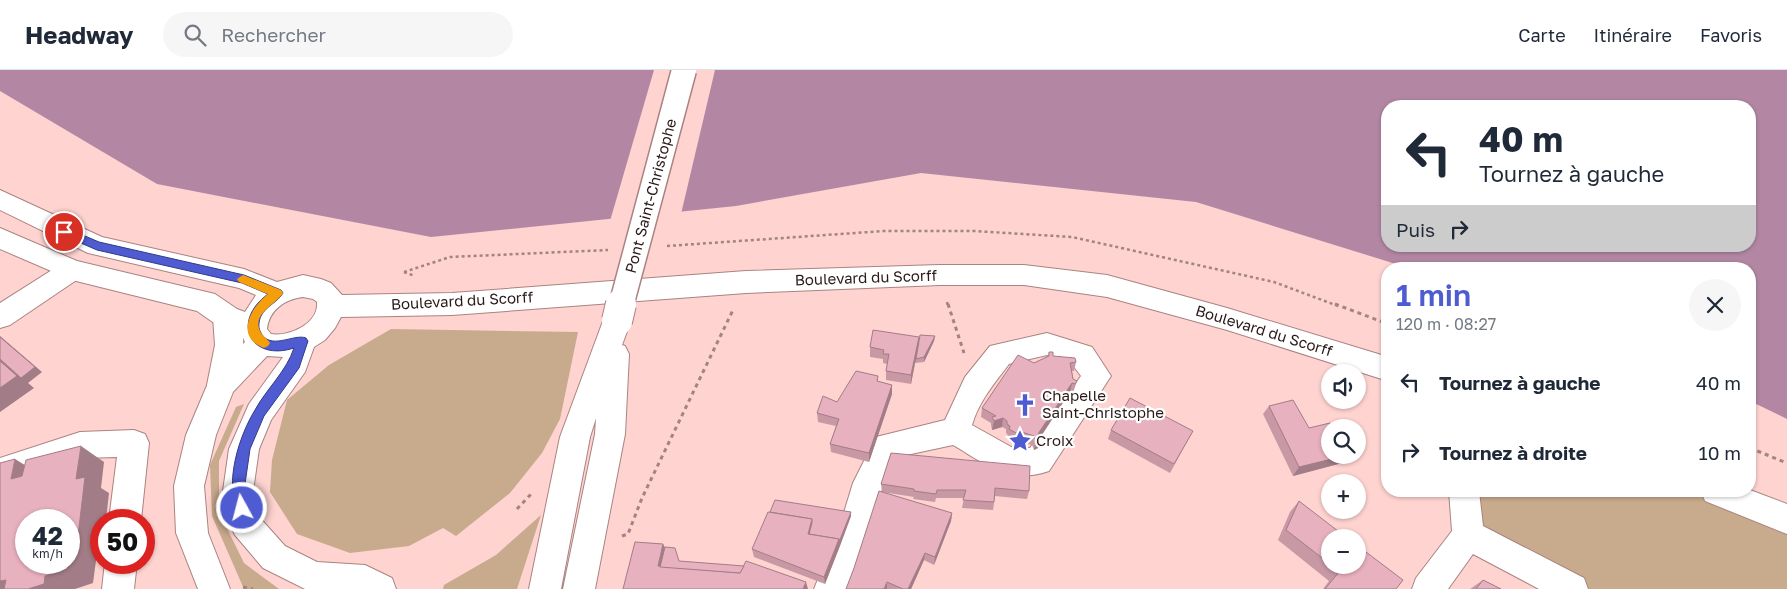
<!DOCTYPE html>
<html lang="fr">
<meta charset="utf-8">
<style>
:root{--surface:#fff;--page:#f6f6f7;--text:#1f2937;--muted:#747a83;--line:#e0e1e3;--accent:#4e5bd1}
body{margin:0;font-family:"Golos Text",sans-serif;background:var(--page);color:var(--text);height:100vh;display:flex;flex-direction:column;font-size:19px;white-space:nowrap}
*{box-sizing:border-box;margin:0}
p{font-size:16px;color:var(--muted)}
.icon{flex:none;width:28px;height:28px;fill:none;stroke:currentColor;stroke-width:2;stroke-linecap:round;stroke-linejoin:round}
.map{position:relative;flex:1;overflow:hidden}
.details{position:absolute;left:1381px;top:192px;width:375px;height:235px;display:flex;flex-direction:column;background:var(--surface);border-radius:20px;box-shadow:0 1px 4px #0004}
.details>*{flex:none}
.guide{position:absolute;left:1381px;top:30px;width:375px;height:152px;border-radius:20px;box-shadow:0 1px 4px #0004;background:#fff;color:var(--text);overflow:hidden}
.fabs{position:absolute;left:1321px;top:294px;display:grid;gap:10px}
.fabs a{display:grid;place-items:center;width:45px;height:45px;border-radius:50%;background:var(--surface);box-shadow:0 1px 4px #0004;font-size:25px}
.speed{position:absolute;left:15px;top:439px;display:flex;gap:10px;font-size:25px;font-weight:700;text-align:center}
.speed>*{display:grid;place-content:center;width:65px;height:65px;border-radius:50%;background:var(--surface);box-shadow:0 1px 4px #0004;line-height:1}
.speed small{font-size:12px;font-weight:400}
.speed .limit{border:8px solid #d22;background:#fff;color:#111}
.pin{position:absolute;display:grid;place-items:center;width:42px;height:42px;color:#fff;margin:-21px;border:2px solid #fff;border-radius:50%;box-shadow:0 1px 5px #0007}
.me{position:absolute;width:55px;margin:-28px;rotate:353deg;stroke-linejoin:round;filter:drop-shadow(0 0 4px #0008)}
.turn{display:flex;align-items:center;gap:18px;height:105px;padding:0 15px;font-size:22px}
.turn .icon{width:65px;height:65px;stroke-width:2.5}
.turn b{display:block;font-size:35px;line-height:42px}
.then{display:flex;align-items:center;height:48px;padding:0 15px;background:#0003;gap:10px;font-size:19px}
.round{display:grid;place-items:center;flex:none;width:52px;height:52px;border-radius:26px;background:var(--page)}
.summary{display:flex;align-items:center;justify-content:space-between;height:85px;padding:0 15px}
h1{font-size:30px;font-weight:600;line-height:38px;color:var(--accent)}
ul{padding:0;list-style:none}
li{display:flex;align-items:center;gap:15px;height:70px;padding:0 15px}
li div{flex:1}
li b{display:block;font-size:19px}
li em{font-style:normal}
header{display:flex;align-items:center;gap:30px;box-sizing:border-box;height:70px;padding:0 25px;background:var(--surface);border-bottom:1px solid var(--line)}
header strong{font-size:24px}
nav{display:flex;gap:28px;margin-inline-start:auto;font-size:18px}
.search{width:350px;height:45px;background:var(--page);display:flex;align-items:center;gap:12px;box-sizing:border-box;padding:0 18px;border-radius:28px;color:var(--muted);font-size:19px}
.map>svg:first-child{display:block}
</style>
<header>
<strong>Headway</strong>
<div class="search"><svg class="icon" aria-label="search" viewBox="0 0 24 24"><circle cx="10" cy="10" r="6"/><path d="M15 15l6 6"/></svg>Rechercher</div>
<nav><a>Carte</a><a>Itinéraire</a><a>Favoris</a></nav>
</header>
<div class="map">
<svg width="1787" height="519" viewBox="0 0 1787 519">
<rect width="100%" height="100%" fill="#fed3d0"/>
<g fill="#c8aa8d">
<polygon points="391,259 578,262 560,349 542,383 510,423 456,466 443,458 409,476 350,483 297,464 270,422 272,390 287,330 329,295"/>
<polygon points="244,334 219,391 219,442 244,493 279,519 244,519 212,446 210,395 236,337"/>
<polygon points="1464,421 1716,421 1787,449 1787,519 1572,519 1468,465"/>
<polygon points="541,445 517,519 443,519 444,515 496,485"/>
</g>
<path fill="#b387a4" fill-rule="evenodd" d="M0,0H1787V349L1750,331V199H1412L1196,132L921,103L736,136L431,167L157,114L0,21ZM1388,36H1750V176H1388Z"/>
<polygon fill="#fed3d0" points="654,0 715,0 681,144 610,151"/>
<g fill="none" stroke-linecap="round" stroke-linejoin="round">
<defs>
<g id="minor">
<polygon points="72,190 81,193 85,200 81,207 10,255 0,258 0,233 63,193"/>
<path d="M227,236L237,239C249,262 242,301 231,324L221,327L211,324L207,315L215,275L213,247L217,239Z"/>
<path d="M1047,263L1092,277L1111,306L1049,401C1008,415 986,394 953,375L897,387L883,415L874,449L846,519H814L842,449L853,413L876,367L945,350L965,307L990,276ZM1047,285L1072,294L1081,306L1030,378H1013L972,355C979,331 994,314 1009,294Z"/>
<polygon points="134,360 145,364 149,373 141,450 109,450 117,387 80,388 0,416 0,388 80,362"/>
<polygon points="1449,421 1479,421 1483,456 1584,508 1588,519 1539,519 1473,484 1448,519 1412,519 1416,508 1452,461"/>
<polygon points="105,492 137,492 134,519 102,519"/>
</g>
<g id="major">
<path d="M0,120L102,167L244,199L277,212L303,205L321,209L331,213L342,225L452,223L746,201L940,195H1024L1107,205L1227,238L1388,287V311L1227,260L1107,227L1024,215H940L746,223L452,245L341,247L335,258L325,270L314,277L305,302L271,350L259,379L253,421L260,448L285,476L317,492L365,495L392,508L396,519H305L263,498L235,465L230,455L223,421L229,379L249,334L283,287L267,286L233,322L216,365L204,416L208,463L230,519H198L176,463L174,416L186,365L211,306L245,272L241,263L217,255L197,241L72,210L0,179V158L77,191L215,224L237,239L245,242L256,225L239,218L88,183L0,140ZM303,227L313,229L317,232C319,254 289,267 271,264L267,259C269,240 285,229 303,227Z"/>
<polygon points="617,240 627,243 631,251 622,275 625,276 629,284 625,364 595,519 563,519 595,364 596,348 590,367 561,519 529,519 560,367 603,251 607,243"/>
<polygon points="1750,420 1787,434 1787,464 1705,431 1701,421"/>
</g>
</defs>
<use href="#minor" stroke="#aa8381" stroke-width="2"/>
<use href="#major" stroke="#aa8381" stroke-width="2"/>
<g stroke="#a28481" stroke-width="2.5" stroke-dasharray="3 3" stroke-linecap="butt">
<polyline points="667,176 884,161 974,161 1072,167 1274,212 1338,236"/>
<polyline points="404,202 415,206"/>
<polyline points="404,202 450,187 608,180"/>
<polyline points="947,232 948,236"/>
</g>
<g stroke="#a28481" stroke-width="3" stroke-dasharray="4 4" stroke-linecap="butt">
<polyline points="948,234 964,283"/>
<polyline points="1335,234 1388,254"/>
<polyline points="1750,378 1787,393"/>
<polyline points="517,439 532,423"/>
<polyline points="622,466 628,464 642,428 733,240"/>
<polyline points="243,517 253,519"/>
</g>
<use href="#minor" fill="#fff" fill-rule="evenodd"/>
<use href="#major" fill="#fff" fill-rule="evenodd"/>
<defs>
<polyline id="major-bridge-far1" points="621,236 684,0"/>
<polyline id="major-bridge" points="617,251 621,234"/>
</defs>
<use href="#major-bridge-far1" stroke="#aa8381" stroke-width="27" stroke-linecap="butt"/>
<use href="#major-bridge" stroke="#aa8381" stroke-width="32" stroke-linecap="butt"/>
<use href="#major-bridge-far1" stroke="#fff" stroke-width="24"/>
<use href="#major-bridge" stroke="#fff" stroke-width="30"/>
</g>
<g fill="#c898a5">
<polygon points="935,266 934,271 924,292 915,293 911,314 886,310 886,301 887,294 883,293 883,289 870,287 870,277 919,271"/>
<polygon points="1049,282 1053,286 1076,292 1074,301 1072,301 1073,309 1077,311 1073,323 1070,322 1039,368 1040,370 1038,378 1034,380 1032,375 1020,371 1018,374 1007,367 1008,365 1006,363 1006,359 1002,357 992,360 991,355 991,353 981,347 982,338 1034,293 1048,286"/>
<polygon points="878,306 878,312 892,315 892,324 869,392 831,382 830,374 836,356 818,352 817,343 837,332"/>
<polygon points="1269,336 1309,358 1342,393 1293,406 1263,344"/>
<polygon points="1111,360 1193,361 1170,403 1108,369"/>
<polygon points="891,383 1029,421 1027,429 995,426 993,440 962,438 964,428 936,428 935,432 913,429 914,427 882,422 881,414"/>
<polygon points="1299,431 1330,468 1330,495 1358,495 1396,519 1323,519 1329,511 1278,470 1290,442"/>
<polygon points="952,443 951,451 934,495 924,490 911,519 846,519"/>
<polygon points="851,446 825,514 754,487 752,479"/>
<polygon points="1483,510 1501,519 1470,519"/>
</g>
<g fill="#a27c86">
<polygon points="0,266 42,302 28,313 34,318 0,342"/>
<polygon points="935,266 934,271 924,292 924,287"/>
<polygon points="919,267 919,276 916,289 915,293 911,314 911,305"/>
<polygon points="1072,313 1070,322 1038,371 1040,370 1038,378 1034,380 1038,364"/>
<polygon points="892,315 892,324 869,392 869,383"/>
<polygon points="1003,348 1002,357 992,360 994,351"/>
<polygon points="1022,362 1020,371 1018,374 1020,365"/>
<polygon points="81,376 104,392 101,418 109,423 106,450 101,450 101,481 97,483 93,513 75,519 28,519 45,506 69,492 76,409"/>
<polygon points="1348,385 1342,393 1293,406 1299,397"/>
<polygon points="15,389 41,405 11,409"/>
<polygon points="851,442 851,446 840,476 839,472"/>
<polygon points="952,443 951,451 934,495 935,487"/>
<polygon points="812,449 813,457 810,467 808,464"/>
<polygon points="839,469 840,476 825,514 824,507"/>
<polygon points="663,474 667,481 662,500 658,496"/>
<polygon points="925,483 924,490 911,519 908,519"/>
<polygon points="6,510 25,519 0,519 0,511"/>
<polygon points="806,512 808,519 803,519"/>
<polygon points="887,512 887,519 884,519"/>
</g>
<g fill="#e8b1c0" stroke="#a27c86">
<polygon points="873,260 919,267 911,305 886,301 889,284 883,284 884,280 870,277"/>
<polygon points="920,265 935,266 924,287 916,289"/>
<polygon points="0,267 35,297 21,308 0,289"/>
<polygon points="1049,282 1053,282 1053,286 1075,288 1076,292 1070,293 1073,309 1077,311 1075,314 1072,313 1038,364 1040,370 1036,371 1034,366 1022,362 1020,365 1009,359 1010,356 1007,354 1007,351 1003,348 994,351 992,347 996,346 982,338 1018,285 1034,293 1049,286"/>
<polygon points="0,291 17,306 0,318"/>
<polygon points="856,301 878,306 877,311 892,315 869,383 830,374 839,349 817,343 823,326 837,332"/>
<polygon points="1130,328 1193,361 1174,394 1111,360"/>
<polygon points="1293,330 1309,358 1330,353 1332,358 1330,358 1330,385 1348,385 1299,397 1269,336"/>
<polygon points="81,376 76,409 85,407 78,466 71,468 69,488 69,450 26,450 26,492 68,492 67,499 45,506 44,514 28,519 4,519 6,510 0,511 0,393 15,389 11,409 22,406 26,390"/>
<polygon points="891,383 1030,396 1029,421 995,418 994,432 963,430 966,420 937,420 936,424 914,421 914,419 881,414"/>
<polygon points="879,421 952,443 935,487 925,483 908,519 903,519 887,512 884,519 846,519 854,498"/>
<polygon points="775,430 851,442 839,472 839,469 809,464 812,453 812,449 770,442"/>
<polygon points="1299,431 1347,468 1330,468 1330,494 1286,460"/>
<polygon points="768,442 812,449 808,464 839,469 824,507 752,479"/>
<polygon points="635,472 663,474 658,496 740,503 746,491 806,512 803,519 623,519"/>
<polygon points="1358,476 1403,510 1396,519 1325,519 1339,502 1331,495 1358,495"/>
<polygon points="665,477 675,478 679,491 744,496 740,503 660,497"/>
<polygon points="1483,510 1501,519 1476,519"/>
</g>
<path fill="#4e5bd1" stroke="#333b88" d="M64,157L99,172L244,205L281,220L283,223C278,232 266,236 261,246C259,250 258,257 260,261C269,282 294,263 306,268L308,271L299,298L264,346L250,379L244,421L249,438L247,442L242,444L238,442C224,413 239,366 255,340C267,318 286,302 294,278C251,292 230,252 268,224L242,213L97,180L60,164L59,162Z"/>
<path fill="#f59e0b" d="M243,205L281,220L283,223C276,235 252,243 260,261C262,266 267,268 270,273L268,276L264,278C234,267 251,237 268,224L239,212L237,209Z"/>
<defs>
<symbol id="church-bare" viewBox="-9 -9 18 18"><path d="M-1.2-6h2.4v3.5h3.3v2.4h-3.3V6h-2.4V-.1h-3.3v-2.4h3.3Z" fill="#4e5bd1" stroke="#fff" stroke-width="2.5" paint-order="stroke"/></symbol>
<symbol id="sight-bare" viewBox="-9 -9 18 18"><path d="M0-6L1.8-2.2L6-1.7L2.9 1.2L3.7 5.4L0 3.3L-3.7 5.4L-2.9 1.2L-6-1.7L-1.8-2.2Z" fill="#4e5bd1" stroke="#fff" stroke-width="2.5" paint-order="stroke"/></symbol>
</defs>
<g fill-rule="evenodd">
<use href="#church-bare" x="1009" y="319" width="32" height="32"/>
<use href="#sight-bare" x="1004" y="355" width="32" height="32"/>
</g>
<g text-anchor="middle" stroke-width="4.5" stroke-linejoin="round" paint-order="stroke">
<g font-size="15" fill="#291a19" stroke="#fff">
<text transform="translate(651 126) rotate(-75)" y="5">Pont Saint-Christophe</text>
<text transform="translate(866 208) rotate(-2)" y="5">Boulevard du Scorff</text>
<text transform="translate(462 231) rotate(-3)" y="5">Boulevard du Scorff</text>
<text transform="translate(1264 261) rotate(17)" y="5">Boulevard du Scorff</text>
</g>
<g font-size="15" fill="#291a19" stroke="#fff" text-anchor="start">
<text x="1042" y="331">Chapelle<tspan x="1042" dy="17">Saint-Christophe</tspan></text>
<text x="1036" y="376">Croix</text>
</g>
</g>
</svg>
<div class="fabs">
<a><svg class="icon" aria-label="sound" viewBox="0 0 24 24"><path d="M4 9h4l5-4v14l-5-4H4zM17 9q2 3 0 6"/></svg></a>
<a><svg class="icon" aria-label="search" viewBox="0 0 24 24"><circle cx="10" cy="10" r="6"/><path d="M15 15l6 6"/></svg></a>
<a>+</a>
<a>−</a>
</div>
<div class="speed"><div>42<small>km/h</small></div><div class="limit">50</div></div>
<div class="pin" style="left:64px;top:162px;background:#d93025"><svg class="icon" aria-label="arrive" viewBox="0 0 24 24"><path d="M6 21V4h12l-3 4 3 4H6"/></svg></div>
<svg class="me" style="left:242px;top:438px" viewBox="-20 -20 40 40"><circle r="17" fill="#4e5bd1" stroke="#fff" stroke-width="3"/><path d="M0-11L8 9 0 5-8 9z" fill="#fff"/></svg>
<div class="guide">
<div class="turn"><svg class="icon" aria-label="left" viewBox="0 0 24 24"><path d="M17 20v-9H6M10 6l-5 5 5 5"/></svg><div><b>40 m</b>Tournez à gauche</div></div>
<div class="then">Puis<svg class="icon" aria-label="right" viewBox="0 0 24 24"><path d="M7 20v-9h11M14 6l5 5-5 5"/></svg></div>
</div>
<section class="details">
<div class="summary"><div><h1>1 min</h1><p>120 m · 08:27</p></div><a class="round"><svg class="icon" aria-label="close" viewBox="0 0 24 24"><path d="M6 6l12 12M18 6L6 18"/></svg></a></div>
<ul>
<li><svg class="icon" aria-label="left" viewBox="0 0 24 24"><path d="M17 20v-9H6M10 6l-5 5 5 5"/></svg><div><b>Tournez à gauche</b></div><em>40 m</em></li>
<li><svg class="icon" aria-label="right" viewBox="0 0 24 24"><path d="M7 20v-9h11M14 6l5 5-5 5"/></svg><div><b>Tournez à droite</b></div><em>10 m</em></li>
</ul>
</section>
</div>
